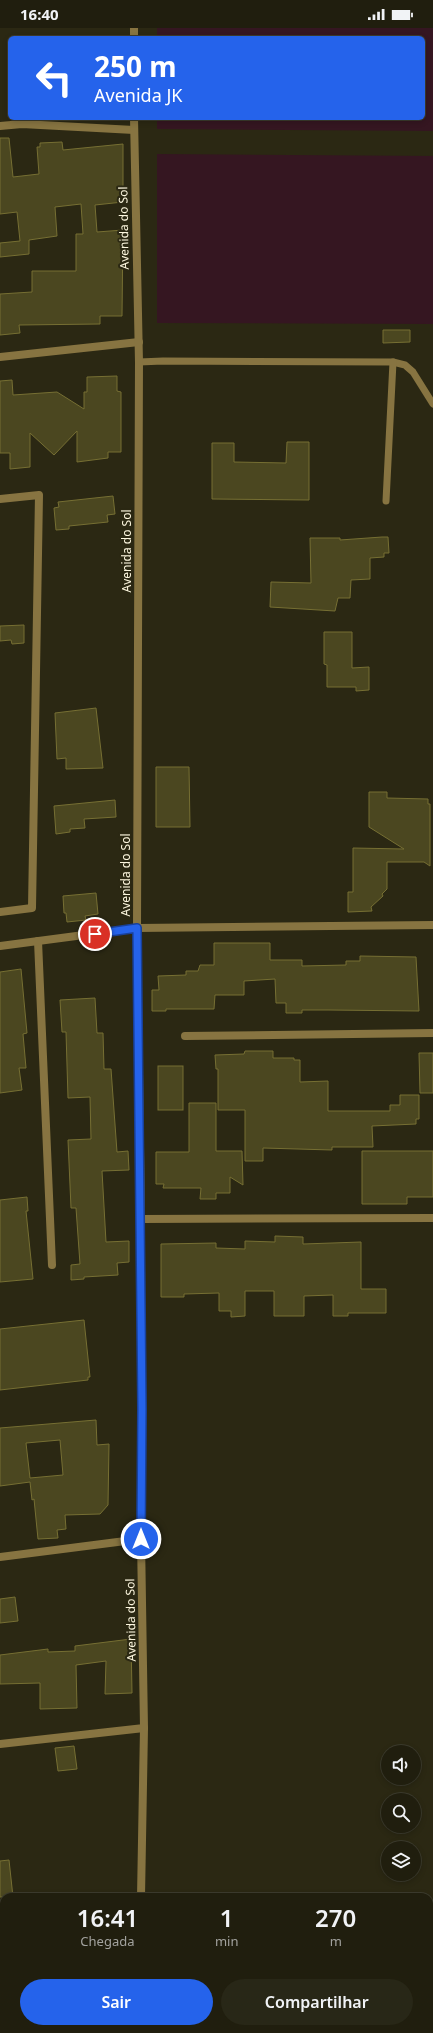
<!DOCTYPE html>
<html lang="pt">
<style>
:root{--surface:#201e0e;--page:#282717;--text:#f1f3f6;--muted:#a2a29e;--line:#3d3c2e;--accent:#2563eb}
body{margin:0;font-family:"Noto Sans",sans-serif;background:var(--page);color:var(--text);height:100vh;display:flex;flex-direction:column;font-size:15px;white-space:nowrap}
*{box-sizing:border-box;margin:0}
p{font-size:13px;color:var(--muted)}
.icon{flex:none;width:22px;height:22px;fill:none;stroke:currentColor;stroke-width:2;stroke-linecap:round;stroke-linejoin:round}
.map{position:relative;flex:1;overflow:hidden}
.sheet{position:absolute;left:0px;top:1865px;width:433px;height:140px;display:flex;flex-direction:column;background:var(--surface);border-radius:12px 12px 0 0;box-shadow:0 2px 6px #0003,0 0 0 1px var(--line)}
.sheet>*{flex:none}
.top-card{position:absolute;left:8px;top:8px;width:417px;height:84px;border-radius:6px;box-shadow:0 2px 6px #0003,0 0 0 1px var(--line);background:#2563eb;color:#fff;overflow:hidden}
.buttons{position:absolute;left:381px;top:1717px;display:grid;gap:8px}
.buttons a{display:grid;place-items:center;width:40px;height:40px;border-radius:50%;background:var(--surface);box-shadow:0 2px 6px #0003,0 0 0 1px var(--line);font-size:20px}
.pin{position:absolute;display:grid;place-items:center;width:34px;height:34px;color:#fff;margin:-17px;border:2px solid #fff;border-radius:50%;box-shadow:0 1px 4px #0007}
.me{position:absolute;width:44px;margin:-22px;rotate:0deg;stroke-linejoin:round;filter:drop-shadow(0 0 3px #0008)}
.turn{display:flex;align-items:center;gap:14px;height:84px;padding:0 20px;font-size:18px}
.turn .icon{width:52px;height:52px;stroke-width:2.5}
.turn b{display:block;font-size:28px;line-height:34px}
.eta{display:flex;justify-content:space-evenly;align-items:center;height:68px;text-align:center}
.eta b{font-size:24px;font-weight:600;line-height:28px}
.action{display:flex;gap:8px;margin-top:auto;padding:8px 20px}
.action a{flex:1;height:46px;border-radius:24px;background:var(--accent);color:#fff;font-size:16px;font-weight:600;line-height:46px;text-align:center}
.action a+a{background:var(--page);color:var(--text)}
.status{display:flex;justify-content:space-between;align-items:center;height:28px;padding:0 20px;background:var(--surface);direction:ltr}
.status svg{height:11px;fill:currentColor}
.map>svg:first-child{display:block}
</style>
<div class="status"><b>16:40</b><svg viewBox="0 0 49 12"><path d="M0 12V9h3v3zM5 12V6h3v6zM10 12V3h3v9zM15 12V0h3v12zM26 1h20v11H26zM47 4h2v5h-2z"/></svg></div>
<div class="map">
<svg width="433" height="2005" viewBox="0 0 433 2005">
<rect width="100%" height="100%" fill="#2b2813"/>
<g fill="#351621">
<polygon points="157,0 433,0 433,103 157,101 157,90 423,90 423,10 157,10"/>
<polygon points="157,126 433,128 433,296 157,295"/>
</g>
<g fill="#4b4720" stroke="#766f33" fill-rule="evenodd">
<polygon points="0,110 9,110 13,149 39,146 37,119 40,119 40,115 62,114 63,122 123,116 123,174 95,177 97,204 123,202 122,288 100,288 100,296 19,297 20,305 0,307 0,266 32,264 32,243 76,243 76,206 83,206 81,176 55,179 57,208 29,212 29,226 0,229 0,215 20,213 17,184 0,186"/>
<polygon points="383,302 410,302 410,314 383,315"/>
<polygon points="117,348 117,363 121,364 121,424 108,424 108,430 77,434 77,403 54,427 30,405 30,439 10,441 10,425 0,425 0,353 12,352 13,367 57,364 84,381 84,364 87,364 87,349"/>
<polygon points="287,414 309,414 309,472 212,471 212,415 234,415 234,434 286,435"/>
<polygon points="113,468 115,486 107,487 108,494 69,498 69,501 56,502 54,480 59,479 58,474"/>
<polygon points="382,509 388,509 389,525 384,525 384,529 370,530 370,551 351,552 350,570 338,570 335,583 270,579 271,554 311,555 310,510 340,510 340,512"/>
<polygon points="24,597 24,615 12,616 11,612 0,613 0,598"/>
<polygon points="324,604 352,604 352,640 369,639 369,662 356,663 356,659 327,659 327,637 324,636"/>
<polygon points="96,680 103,740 66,741 66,730 57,731 55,685"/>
<polygon points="156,739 189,739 190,799 156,799"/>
<polygon points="369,764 387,764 387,770 428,771 428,776 430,776 430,838 424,834 387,834 387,861 382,866 383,868 371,879 372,883 348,884 348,864 353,864 353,820 404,821 369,799"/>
<polygon points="115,772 116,789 84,791 85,800 70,801 70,804 56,806 54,778"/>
<polygon points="96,865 98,886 85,888 86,892 67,894 66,885 64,885 63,868"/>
<polygon points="214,915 270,915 270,932 302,932 302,938 346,937 346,933 360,933 360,928 416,929 419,983 329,982 302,982 302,985 286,985 286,975 276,975 275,951 244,953 244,967 215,967 214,981 166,981 166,983 152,983 152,962 159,962 158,948 186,947 186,943 198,943 200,937 214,937"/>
<polygon points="21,941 27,1005 23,1006 26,1040 19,1040 22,1062 0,1065 0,944"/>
<polygon points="95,970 97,1005 103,1005 104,1041 111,1041 117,1124 128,1123 129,1142 102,1143 106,1214 129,1213 129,1234 117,1235 118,1247 84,1249 84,1251 71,1252 71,1237 80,1236 76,1180 71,1180 68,1112 91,1111 90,1069 68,1070 66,1004 62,1004 60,972"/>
<polygon points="245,1023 273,1023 273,1030 294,1030 294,1032 300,1032 300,1054 328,1053 328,1083 390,1083 390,1077 400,1077 400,1067 419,1067 419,1091 416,1091 416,1096 372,1098 373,1119 332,1119 332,1122 263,1120 263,1133 245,1133 245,1082 218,1082 218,1041 216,1041 215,1027 244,1026"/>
<polygon points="419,1025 433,1025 433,1065 420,1065"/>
<rect x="158" y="1038" width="25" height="44"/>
<polygon points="189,1075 216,1075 216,1123 242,1123 243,1157 230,1149 230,1165 216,1165 216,1171 200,1171 201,1160 163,1160 164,1156 156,1156 156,1124 189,1124"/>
<polygon points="362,1123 433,1123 433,1169 407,1169 407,1176 362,1176"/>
<polygon points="27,1169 28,1183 26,1183 33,1251 0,1254 0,1172"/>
<polygon points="275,1208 303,1209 303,1216 361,1214 361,1261 386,1261 386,1285 348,1285 348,1288 333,1288 333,1267 304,1268 304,1288 274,1288 274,1263 245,1263 245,1288 231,1289 231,1283 219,1283 219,1265 184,1266 184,1269 161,1269 161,1216 216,1215 216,1220 245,1221 245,1213 275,1214"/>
<polygon points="84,1292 90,1349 88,1349 88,1352 0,1362 0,1301"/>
<path d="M96,1392L97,1417L109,1416L108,1477L100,1486L65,1487L66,1501L57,1502L58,1510L38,1511L34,1471L32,1472L30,1454L0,1458V1400ZM60,1412L63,1447L30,1450L26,1415Z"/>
<polygon points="15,1569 18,1593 0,1595 0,1571"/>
<polygon points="131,1611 132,1665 105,1666 106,1633 76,1637 77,1680 40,1681 40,1655 0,1656 0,1627 48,1621 48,1624 75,1623 75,1618"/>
<polygon points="74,1718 77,1741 58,1743 55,1720"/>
<polygon points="9,1832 13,1869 0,1869 0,1833"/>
</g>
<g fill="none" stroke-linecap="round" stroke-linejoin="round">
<g stroke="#877441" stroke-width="7">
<polyline points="139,334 163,333 393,334 405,337 413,344 433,376"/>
<polyline points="386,473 393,334"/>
</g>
<g stroke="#877441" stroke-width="8">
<polyline points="0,98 22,96 134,102"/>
<polyline points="0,329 139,314"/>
<polyline points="0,471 39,467 32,880 0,884"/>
<polyline points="137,900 433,897"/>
<polyline points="38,913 52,1237"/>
<polyline points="185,1008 433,1005"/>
<polyline points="141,1191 433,1190"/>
<polyline points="0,1529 141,1511"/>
<polyline points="0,1716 144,1700"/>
</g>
<g stroke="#877441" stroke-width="8">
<polyline points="134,0 134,10"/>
<polyline points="134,90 139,334 137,900 141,1191 141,1511 144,1700 141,1869"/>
<polyline points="0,918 137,900"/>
<polyline points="0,1938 4,1938"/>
<polyline points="141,2001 141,2005"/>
</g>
</g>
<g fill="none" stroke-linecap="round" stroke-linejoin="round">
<defs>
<polyline id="route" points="95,906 137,900 142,1381 141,1511"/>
</defs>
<use href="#route" stroke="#184099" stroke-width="10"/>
<use href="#route" stroke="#2563eb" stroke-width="7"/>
</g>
<g text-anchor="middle" stroke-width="4" stroke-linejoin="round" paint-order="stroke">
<g font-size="12" fill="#fdf7df" stroke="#2b2813">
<text transform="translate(124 200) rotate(-91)" y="4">Avenida do Sol</text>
<text transform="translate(127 523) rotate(-90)" y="4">Avenida do Sol</text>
<text transform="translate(126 847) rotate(-90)" y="4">Avenida do Sol</text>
<text transform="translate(131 1592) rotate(-91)" y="4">Avenida do Sol</text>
</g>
</g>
</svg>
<div class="buttons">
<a><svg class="icon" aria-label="sound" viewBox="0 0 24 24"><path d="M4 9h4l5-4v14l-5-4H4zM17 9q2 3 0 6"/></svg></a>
<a><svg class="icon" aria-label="search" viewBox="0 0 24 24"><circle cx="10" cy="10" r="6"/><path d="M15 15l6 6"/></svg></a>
<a><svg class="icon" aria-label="layers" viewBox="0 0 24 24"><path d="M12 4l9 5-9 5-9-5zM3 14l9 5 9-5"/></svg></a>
</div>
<div class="pin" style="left:95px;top:906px;background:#d93025"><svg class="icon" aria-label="arrive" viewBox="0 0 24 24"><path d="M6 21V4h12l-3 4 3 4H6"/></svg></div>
<svg class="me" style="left:141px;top:1511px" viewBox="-20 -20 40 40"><circle r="17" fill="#2563eb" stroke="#fff" stroke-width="3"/><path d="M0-11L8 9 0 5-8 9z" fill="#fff"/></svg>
<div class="top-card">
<div class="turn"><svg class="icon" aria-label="left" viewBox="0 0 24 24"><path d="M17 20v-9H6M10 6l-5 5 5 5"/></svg><div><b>250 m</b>Avenida JK</div></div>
</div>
<section class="sheet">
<div class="eta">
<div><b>16:41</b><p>Chegada</p></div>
<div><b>1</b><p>min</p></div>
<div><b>270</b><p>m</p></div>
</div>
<div class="action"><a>Sair</a><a>Compartilhar</a></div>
</section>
</div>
